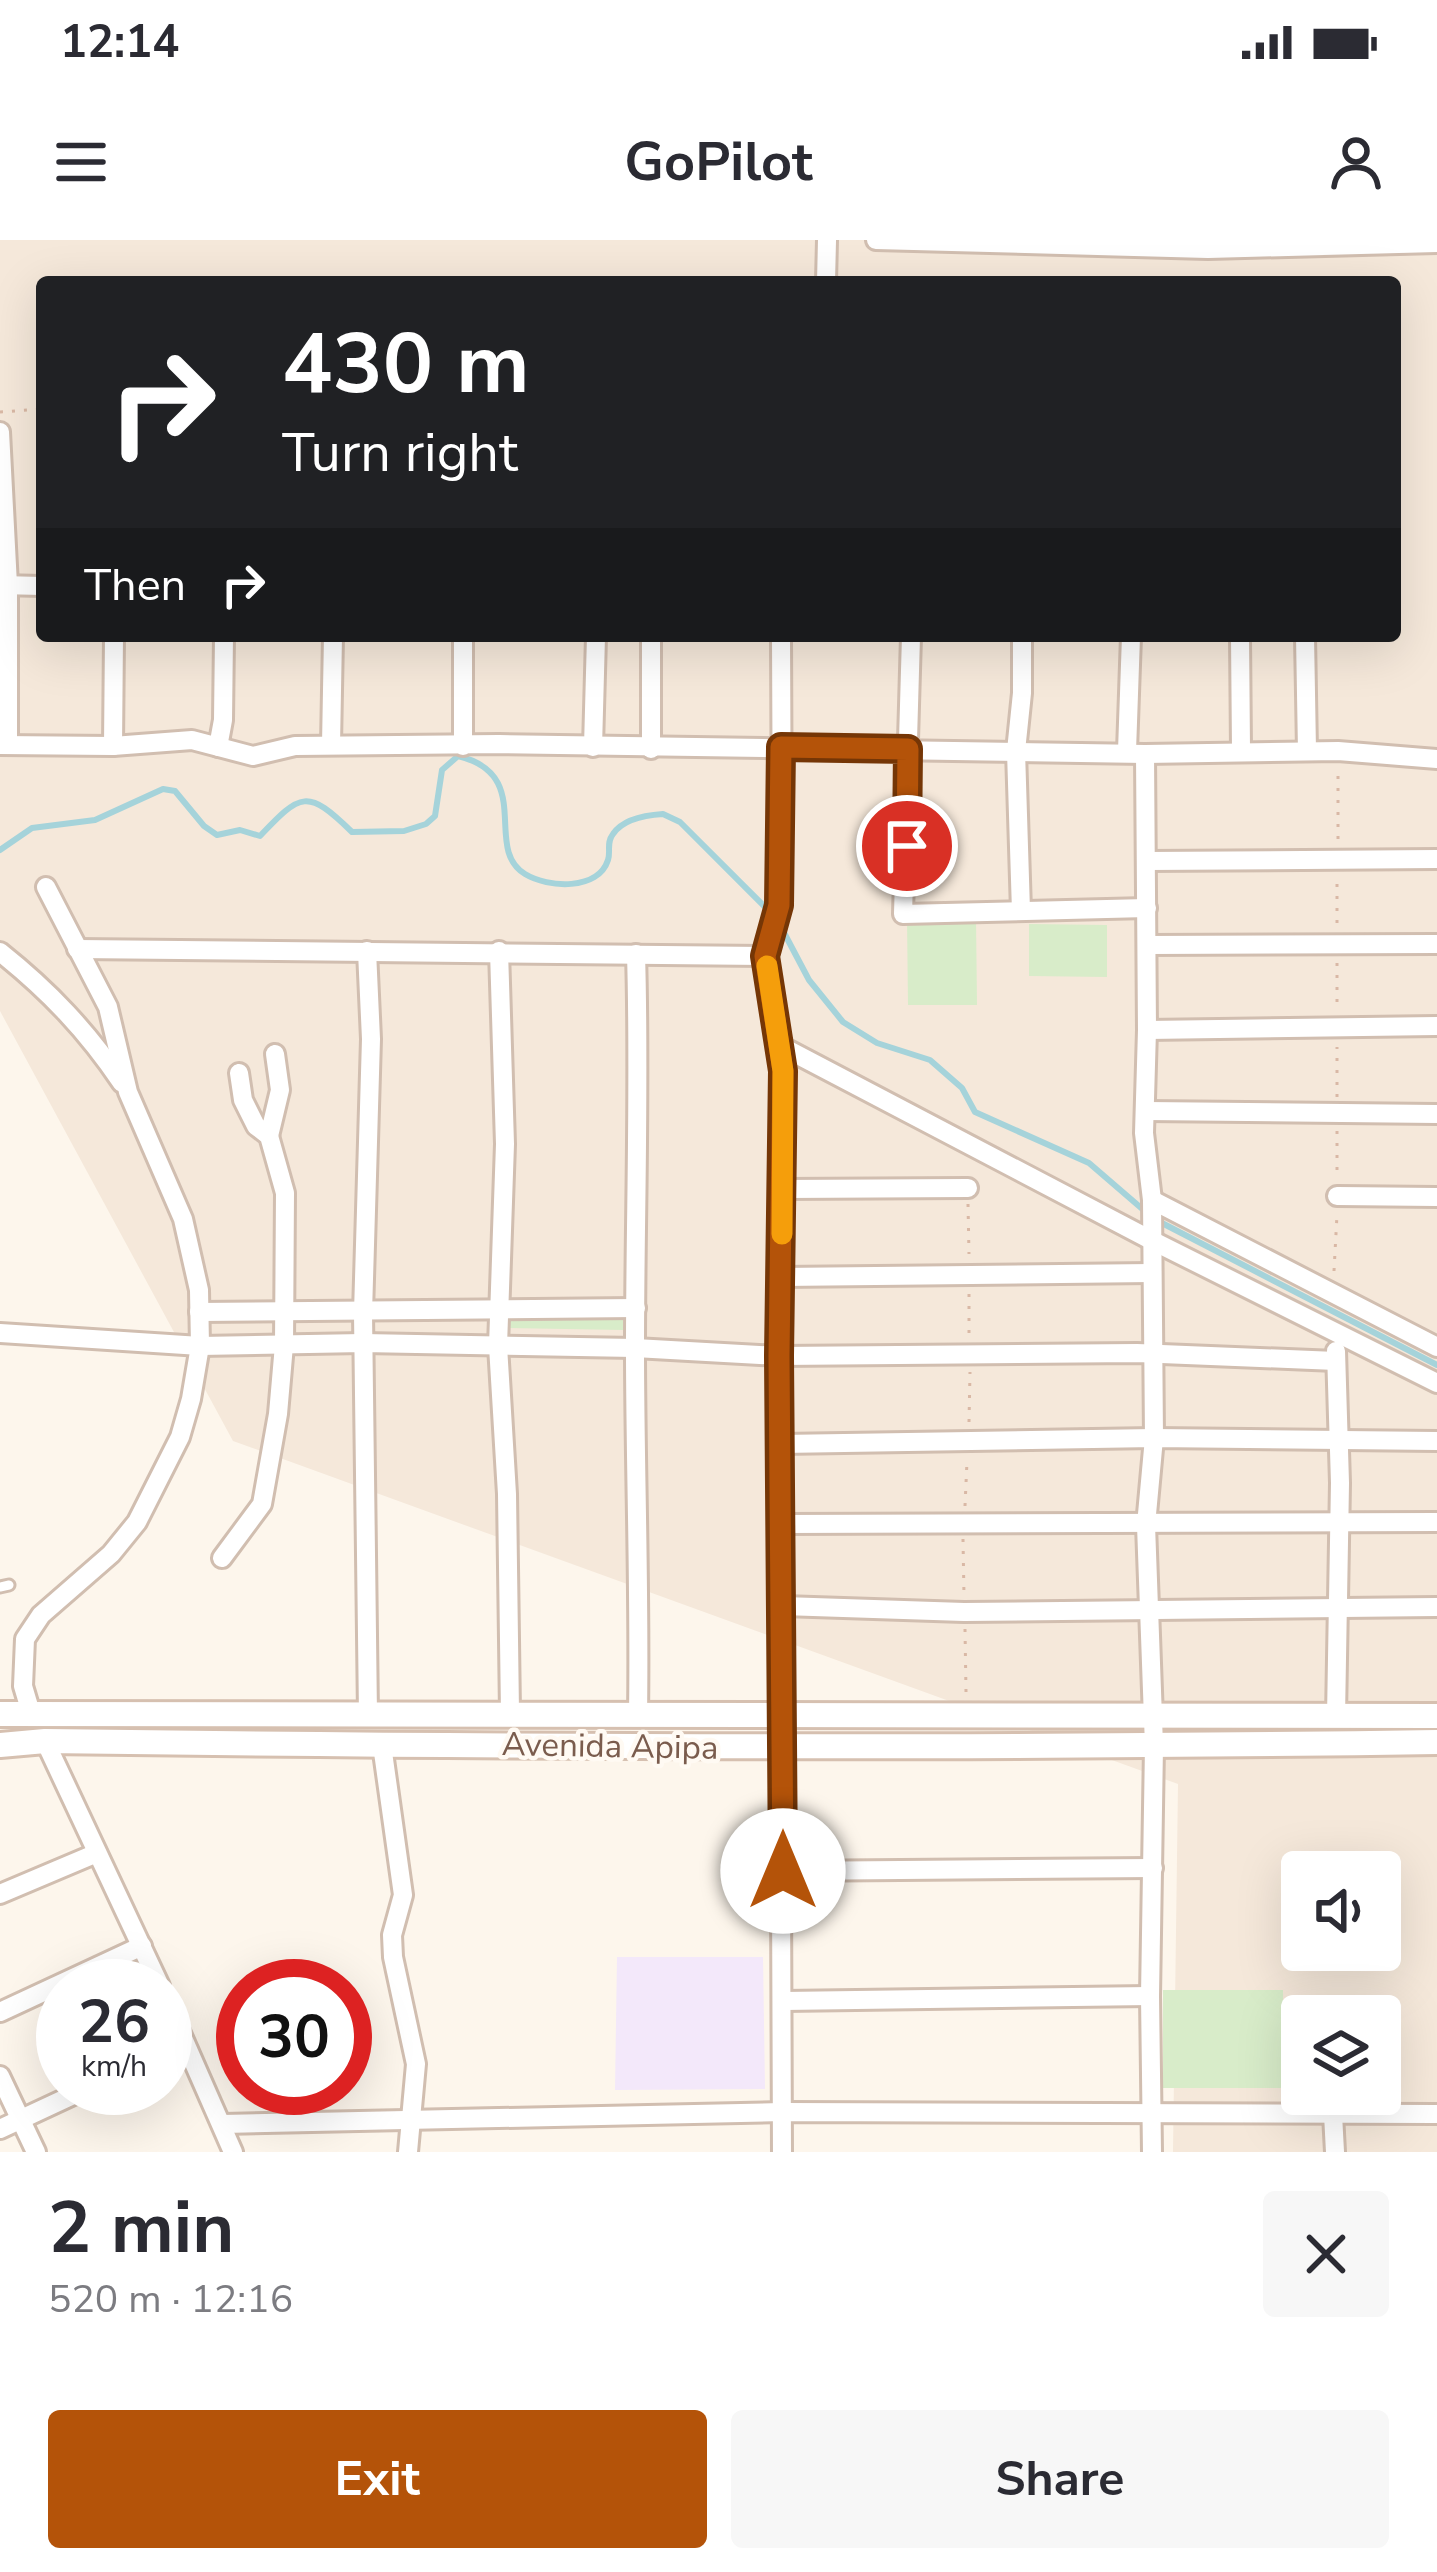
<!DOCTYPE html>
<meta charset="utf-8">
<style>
:root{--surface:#fff;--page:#f7f7f7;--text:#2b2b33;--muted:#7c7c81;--accent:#b45309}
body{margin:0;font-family:"Nunito Sans",sans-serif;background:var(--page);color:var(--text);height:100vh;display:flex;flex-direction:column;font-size:45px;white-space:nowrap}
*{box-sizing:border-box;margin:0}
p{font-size:39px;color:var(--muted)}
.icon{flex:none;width:66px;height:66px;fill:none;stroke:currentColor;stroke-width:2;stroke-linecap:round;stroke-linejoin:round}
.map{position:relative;height:1912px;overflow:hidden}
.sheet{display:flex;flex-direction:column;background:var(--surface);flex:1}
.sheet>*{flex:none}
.guide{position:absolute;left:36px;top:36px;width:1365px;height:366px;border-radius:12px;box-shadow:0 12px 48px #0002;background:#202124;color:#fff;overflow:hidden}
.fabs{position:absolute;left:1281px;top:1611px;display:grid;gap:24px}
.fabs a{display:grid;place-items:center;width:120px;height:120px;border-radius:12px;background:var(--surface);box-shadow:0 12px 48px #0002;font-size:60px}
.speed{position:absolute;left:36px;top:1719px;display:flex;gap:24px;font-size:60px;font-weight:700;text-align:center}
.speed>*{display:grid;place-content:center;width:156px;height:156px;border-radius:50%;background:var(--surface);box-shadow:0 12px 48px #0002;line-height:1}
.speed small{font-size:30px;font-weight:400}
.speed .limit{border:18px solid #d22;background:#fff;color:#111}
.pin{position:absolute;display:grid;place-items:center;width:102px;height:102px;color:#fff;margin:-51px;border:6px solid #fff;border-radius:50%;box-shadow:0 3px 12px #0007}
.me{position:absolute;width:132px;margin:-66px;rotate:0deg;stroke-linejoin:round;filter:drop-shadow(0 0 9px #0008)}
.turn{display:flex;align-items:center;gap:42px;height:252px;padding:0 48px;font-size:54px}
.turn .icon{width:156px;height:156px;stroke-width:2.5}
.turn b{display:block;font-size:84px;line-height:102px}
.then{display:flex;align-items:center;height:114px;padding:0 48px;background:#0003;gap:24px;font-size:45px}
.round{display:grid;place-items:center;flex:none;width:126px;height:126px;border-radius:12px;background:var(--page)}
.head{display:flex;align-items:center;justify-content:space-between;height:204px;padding:0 48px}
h1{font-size:72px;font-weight:700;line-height:90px}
.button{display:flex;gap:24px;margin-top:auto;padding:24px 48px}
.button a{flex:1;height:138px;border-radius:12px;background:var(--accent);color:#fff;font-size:48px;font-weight:700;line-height:138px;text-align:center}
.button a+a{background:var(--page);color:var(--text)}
.status{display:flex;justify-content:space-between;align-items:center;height:84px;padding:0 60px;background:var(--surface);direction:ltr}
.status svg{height:33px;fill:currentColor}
header{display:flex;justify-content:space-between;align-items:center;height:156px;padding:0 48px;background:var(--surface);font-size:54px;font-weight:700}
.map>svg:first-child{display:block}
</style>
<div class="status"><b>12:14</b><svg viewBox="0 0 49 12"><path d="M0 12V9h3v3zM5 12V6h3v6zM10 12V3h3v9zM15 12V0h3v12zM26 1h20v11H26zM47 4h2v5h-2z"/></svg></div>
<header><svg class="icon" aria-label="menu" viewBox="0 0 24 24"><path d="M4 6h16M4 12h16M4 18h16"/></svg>GoPilot<svg class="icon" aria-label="person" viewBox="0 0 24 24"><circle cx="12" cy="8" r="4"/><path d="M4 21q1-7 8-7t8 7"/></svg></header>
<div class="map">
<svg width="1437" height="1912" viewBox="0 0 1437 1912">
<rect width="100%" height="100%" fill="#fdf6ec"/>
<path fill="#f5e8da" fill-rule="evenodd" d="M0,0H1437V1912H1173L1178,1544L233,1201L0,771ZM42,42H1395V396H42ZM1302,1632H1380V1710H1302ZM1302,1776H1380V1854H1302Z"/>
<polygon fill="#f3e8fa" points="617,1717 763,1717 765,1849 615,1850"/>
<g fill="#d8ecc9">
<polygon points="976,678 977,765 908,765 907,679"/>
<polygon points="1029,684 1107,685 1107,737 1029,736"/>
<polygon points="508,1078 623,1080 623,1090 508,1088"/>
<polygon points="1163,1750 1283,1750 1284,1848 1163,1848"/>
</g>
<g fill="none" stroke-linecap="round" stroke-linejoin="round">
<g stroke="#a5d3da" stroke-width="6">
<path d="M0,610L32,588L95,580L163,549L175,551L204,586L217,595L240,590L260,596C301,553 307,548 352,592L404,591L426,584L435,576L442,530L458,516C536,535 482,608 525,634C548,648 598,651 608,620C611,611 606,603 613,594C623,579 647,575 663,574L680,582L772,674"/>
<polyline points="780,685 809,740 843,782 877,803 930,820 962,848 975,872 1089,923 1147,973"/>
<polyline points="1158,981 1437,1125"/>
</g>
<defs>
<polyline id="lane" points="0,1347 9,1345"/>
<g id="street">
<polyline points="876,0 1208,9 1437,3"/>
<polyline points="826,42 827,0"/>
<polyline points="0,192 8,345 8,505"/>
<polyline points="0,345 42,346"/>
<polyline points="781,396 782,623 779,665 765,716 783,831 779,1116 782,1912"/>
<polyline points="911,396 903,674 1147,668"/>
<polyline points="1240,396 1241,510"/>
<polyline points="1305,396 1307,511"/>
<polyline points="0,505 113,506 192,500 253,516 295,506 499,504 1145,514 1338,511 1437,519"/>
<polyline points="331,505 333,396"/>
<polyline points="113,506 114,396"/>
<polyline points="463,506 463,396"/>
<polyline points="218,507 223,480 224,396"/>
<polyline points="593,507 596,396"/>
<polyline points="651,509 651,396"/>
<polyline points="1127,511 1131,396"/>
<polyline points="1145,514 1147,790 1144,893 1152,960 1154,1198 1146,1285 1154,1506 1150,1756 1152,1912"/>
<polyline points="1147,621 1437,619"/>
<polyline points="1021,671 1016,511 1022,453 1022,396"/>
<polyline points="1147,705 1437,704"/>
<polyline points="77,709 765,716"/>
<polyline points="367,711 371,799 363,1073 368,1475"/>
<polyline points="499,711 505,904 498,1106 507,1254 510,1472"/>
<path d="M0,712C49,751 87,791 122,843"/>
<path d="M636,714C640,845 635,976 635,1108C635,1230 640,1352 638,1474"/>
<polyline points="1147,790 1437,786"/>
<polyline points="777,804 1151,1000 1437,1143"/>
<polyline points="1146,871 1437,874"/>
<polyline points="269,896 280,850 275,814"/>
<polyline points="783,949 968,948"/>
<polyline points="1337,956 1437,957"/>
<polyline points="1152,960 1437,1107"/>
<polyline points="781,1037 1152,1033"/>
<polyline points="199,1072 636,1068"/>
<polyline points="0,1093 200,1106 363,1103 635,1108 779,1116 1137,1113 1336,1121"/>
<polyline points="781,1204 1154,1198 1437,1201"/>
<polyline points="783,1284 1437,1282"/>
<polyline points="222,1318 262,1264 278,1174 284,1105 285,953 269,896 256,886 243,860 239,833"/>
<polyline points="783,1366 964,1372 1437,1367"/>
<polyline points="31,1473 23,1446 25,1399 41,1375 111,1314 137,1282 180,1197 191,1159 200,1106 199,1050 183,979 128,852 108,767 46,647"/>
<polyline points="1336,1477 1340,1243 1336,1111"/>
<polyline points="45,1501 160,1746"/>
<polyline points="382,1505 403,1655 392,1695 393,1717 416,1824 408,1912"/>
<polyline points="783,1631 1153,1628"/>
<polyline points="0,1654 97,1613"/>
<polyline points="165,1757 233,1912"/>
<polyline points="784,1761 1150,1756"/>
<polyline points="0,1772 142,1706"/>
<polyline points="0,1836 36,1912"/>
<polyline points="1333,1874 1335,1912"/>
<polyline points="223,1884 782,1872 1437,1874"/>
<polyline points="0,1889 88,1848"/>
</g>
<g id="secondary">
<polyline points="0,1474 1437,1476"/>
<path d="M0,1505L45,1501C509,1507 973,1509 1437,1502"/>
</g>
</defs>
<use href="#lane" stroke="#d1beb0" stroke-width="15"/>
<use href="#street" stroke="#d1beb0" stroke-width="24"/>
<use href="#secondary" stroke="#d6c0b0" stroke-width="30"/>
<g stroke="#d9b8a5" stroke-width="3" stroke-dasharray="3 9" stroke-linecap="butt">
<polyline points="0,172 42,169"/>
<polyline points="1338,599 1338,531"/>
<polyline points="1337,683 1337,639"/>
<polyline points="1337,723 1337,767"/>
<polyline points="1337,857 1337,807"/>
<polyline points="1337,891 1337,935"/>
<polyline points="968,964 969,1014"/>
<polyline points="1334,1031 1337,975"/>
<polyline points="969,1054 969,1098"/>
<polyline points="969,1182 970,1132"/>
<polyline points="965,1266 967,1221"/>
<polyline points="963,1299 964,1356"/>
<polyline points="965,1389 966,1452"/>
</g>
<use href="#lane" stroke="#fff" stroke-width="9"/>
<use href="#street" stroke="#fff" stroke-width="18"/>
<use href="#secondary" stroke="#fff" stroke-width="24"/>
</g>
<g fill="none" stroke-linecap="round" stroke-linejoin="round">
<defs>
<polyline id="route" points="783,1631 779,1116 783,831 765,716 779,665 781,507 908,509 907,606"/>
</defs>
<use href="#route" stroke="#753606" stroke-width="30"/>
<use href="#route" stroke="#b45309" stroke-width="21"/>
<polyline stroke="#f59e0b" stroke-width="21" points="767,726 783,831 782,994"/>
</g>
<g text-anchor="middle" stroke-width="9" stroke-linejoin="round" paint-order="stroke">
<g font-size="33" fill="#7a5c4d" stroke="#fffaf3">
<text transform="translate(610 1505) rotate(1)" y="12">Avenida Apipa</text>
</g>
</g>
</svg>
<div class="fabs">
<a><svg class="icon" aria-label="sound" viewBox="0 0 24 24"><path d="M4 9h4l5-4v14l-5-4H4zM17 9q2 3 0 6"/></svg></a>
<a><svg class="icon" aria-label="layers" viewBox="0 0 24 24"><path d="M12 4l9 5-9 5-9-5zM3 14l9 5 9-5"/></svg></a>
</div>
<div class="speed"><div>26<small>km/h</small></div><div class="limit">30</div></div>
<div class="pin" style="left:907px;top:606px;background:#d93025"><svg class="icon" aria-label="arrive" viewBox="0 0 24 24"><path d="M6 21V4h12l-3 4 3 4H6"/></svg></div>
<svg class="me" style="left:783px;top:1631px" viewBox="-20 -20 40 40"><circle r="19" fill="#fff"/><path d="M0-13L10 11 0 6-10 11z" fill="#b45309"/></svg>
<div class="guide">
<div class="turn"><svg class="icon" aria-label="right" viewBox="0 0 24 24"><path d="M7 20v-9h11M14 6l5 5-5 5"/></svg><div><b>430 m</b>Turn right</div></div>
<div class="then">Then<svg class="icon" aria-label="right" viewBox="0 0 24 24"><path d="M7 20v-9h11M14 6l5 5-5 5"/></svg></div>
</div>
</div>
<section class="sheet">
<div class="head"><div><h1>2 min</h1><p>520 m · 12:16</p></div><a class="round"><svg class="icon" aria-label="close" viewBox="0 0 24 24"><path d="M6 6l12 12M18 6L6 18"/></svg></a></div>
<div class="button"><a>Exit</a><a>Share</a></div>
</section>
